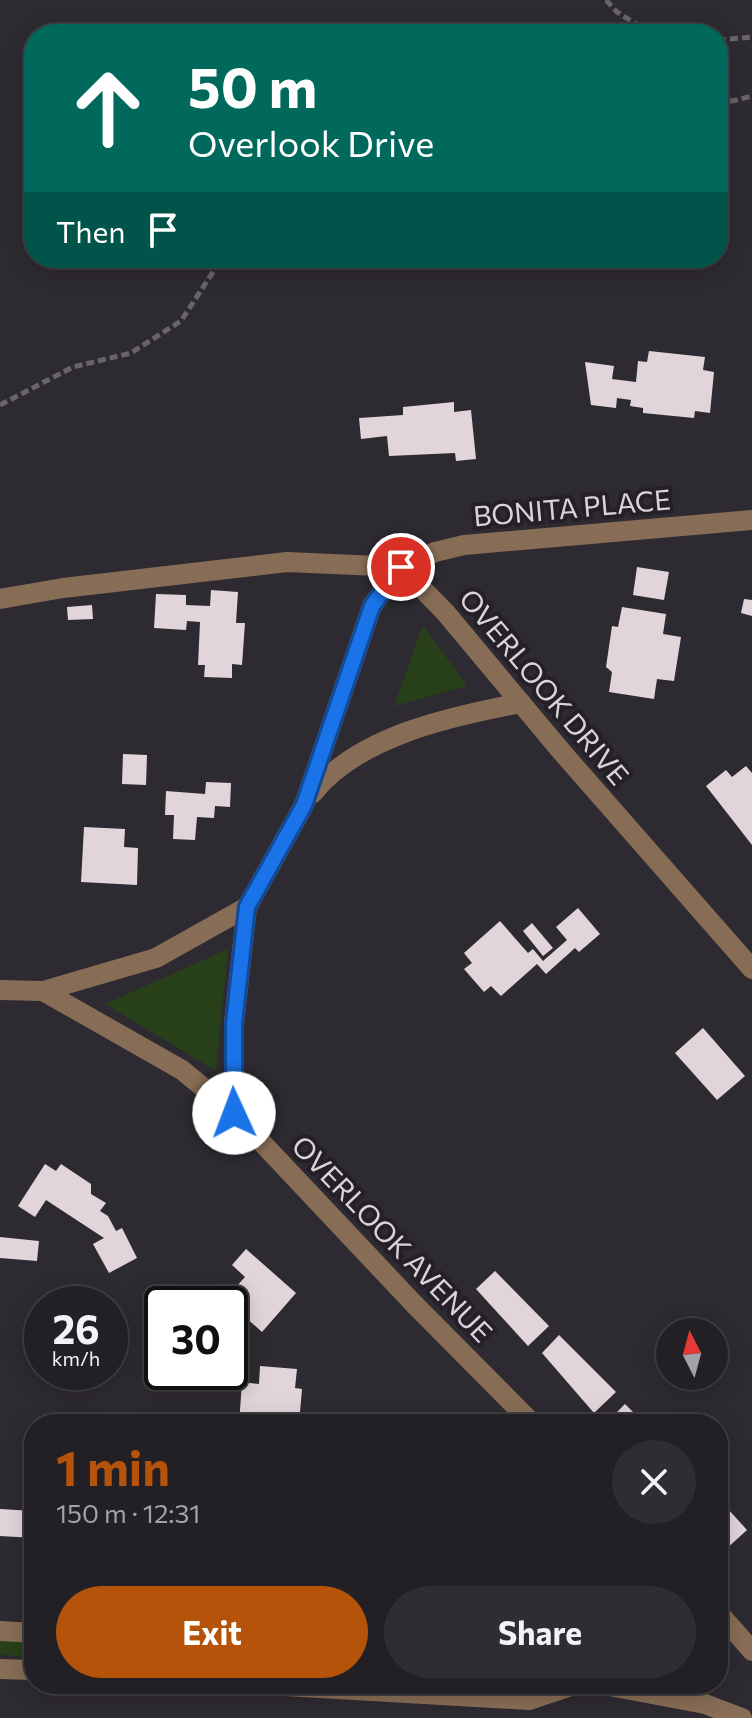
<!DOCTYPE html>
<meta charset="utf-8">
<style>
:root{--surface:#222025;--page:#2e2d32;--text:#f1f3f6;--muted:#a2a3a7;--line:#3f3e42;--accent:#b45309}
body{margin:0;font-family:Commissioner,sans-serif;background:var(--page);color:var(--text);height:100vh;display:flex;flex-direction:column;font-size:30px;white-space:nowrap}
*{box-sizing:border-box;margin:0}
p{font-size:26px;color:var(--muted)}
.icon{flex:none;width:44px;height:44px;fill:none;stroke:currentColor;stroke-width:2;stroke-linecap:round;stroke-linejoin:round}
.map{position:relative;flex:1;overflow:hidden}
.side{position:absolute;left:24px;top:1414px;width:704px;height:280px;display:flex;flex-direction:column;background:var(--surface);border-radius:32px;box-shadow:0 4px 20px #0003,0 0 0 2px var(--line)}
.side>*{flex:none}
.banner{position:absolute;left:24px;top:24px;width:704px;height:244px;border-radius:32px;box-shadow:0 4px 20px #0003,0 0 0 2px var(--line);background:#00695c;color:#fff;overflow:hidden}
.needle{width:52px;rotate:354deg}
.tools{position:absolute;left:656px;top:1318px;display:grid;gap:16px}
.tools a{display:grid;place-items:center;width:72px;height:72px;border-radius:50%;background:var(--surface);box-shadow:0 4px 20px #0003,0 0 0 2px var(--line);font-size:40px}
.speed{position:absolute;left:24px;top:1286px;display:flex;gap:16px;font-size:40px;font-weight:700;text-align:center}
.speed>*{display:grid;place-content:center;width:104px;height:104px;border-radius:50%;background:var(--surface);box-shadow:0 4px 20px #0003,0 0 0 2px var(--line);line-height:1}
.speed small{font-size:20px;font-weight:400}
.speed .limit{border:4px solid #111;border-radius:12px;background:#fff;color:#111}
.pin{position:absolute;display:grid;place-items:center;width:68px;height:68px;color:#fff;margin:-34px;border:4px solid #fff;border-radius:50%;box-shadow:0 2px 8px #0007}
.me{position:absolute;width:88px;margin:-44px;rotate:358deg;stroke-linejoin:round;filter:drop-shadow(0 0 6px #0008)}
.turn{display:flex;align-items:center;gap:28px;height:168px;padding:0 32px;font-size:36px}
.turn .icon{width:104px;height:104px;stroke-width:2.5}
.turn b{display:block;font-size:56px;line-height:68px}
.then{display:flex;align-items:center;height:76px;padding:0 32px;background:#0003;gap:16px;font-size:30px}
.round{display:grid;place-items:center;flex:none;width:84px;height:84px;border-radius:42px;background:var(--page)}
.summary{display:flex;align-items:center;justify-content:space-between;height:136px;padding:0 32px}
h1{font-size:48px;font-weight:700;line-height:60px;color:var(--accent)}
.primary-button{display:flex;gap:16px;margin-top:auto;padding:16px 32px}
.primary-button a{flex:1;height:92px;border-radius:48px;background:var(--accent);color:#fff;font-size:32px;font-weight:700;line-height:92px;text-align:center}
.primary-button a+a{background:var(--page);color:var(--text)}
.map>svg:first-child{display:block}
</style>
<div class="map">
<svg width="752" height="1718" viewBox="0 0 752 1718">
<rect width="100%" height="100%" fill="#2e2a31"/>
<g fill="#27401a">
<polygon points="423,625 467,686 394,706"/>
<polygon points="228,949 216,1071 105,1004"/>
<polygon points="0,1638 34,1639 34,1657 0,1655"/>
</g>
<g fill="#e1d5da">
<polygon points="649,351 705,357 703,370 714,372 710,413 695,411 694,418 643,413 643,408 630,406 631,400 617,398 616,408 591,405 585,362 614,366 612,379 636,382 638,361 647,362"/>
<polygon points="454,402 454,412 471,410 476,459 456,461 455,453 389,456 387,436 361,439 359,418 403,415 403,407"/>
<polygon points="637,567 669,572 664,600 633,595"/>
<polygon points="211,590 238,592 236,623 245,623 242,665 232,664 232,678 204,677 205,665 198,665 200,622 187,621 186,630 154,628 156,594 186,595 186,605 210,606"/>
<polygon points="744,599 752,600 752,616 741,613"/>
<polygon points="92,605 93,619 68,620 67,607"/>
<polygon points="622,607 666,614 663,634 681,637 674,681 657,679 654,699 609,692 612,672 606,667 612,626 618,627"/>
<polygon points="123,754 147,755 146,785 122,784"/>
<polygon points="746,766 752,773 752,845 706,786 726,770 732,777"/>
<polygon points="206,782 231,783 230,807 215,806 214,818 197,817 195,840 173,839 174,815 165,815 166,791 205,794"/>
<polygon points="84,827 125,829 124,847 138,848 137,885 81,882"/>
<polygon points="578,908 600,934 579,952 575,948 546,974 537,964 501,996 491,986 484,992 464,969 472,963 464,953 500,921 528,953 533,949 543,961 567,940 556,927"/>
<polygon points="532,923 553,948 543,956 523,931"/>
<polygon points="703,1028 745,1076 717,1100 675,1053"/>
<polygon points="45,1164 56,1171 61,1164 91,1184 91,1194 106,1203 100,1211 108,1216 116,1231 122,1228 137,1258 109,1273 93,1244 104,1238 46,1200 35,1217 18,1206"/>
<polygon points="0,1237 39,1241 37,1261 0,1258"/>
<polygon points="246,1249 296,1293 262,1332 225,1299 245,1277 232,1265"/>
<polygon points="495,1271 549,1326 528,1346 476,1289"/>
<polygon points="559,1335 616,1392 594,1413 542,1353"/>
<polygon points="260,1366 297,1369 295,1388 302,1389 299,1424 239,1424 242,1382 259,1384"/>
<polygon points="625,1404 645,1424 613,1424 609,1420"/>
<polygon points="718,1498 747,1530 725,1550 718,1541"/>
<polygon points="0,1509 34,1511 34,1538 0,1536"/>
</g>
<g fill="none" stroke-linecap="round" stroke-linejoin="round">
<g stroke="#68646a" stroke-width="5" stroke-dasharray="8 4" stroke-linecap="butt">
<polyline points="606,0 617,12 652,34"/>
<polyline points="718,40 752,37"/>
<polyline points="718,100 732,101 752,96"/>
<polyline points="0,405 73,367 131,353 181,321 222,258"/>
</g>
<g stroke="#886d56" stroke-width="20">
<polyline points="401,567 445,612 561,751 752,969"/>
<polyline points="0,599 63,588 287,562 401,567 435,552 464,545 752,520"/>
<path d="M313,793C358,736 452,716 521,703"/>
<polyline points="0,990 43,991 182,1070 234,1113 414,1304 533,1424"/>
<polyline points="43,991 156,958 247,907 304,805 372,606 401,567"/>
<polyline points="234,1113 234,1023 247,907"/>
<polyline points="718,1612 752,1651"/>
<polyline points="0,1631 34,1633"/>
<polyline points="0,1669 34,1670"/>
<polyline points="249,1684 529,1700 577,1684"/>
<polyline points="599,1684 705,1704 742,1718"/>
</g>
</g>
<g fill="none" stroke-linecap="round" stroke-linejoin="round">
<defs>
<polyline id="route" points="234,1113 234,1023 247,907 304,805 372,606 401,567"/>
</defs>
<use href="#route" stroke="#114b97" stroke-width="20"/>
<use href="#route" stroke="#1a73e8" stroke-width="14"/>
</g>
<g text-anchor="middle" stroke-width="8" stroke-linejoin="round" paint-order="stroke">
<g font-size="28" fill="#d8d5da" stroke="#252027">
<text transform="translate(572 508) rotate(-5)" y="10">BONITA PLACE</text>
<text transform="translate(544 687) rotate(50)" y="10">OVERLOOK DRIVE</text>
<text transform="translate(392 1239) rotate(46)" y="10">OVERLOOK AVENUE</text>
</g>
</g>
</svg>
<div class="tools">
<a><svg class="needle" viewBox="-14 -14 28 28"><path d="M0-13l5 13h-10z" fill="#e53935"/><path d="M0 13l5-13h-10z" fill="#a2a3a7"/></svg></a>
</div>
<div class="speed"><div>26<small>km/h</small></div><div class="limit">30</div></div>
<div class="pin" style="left:401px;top:567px;background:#d93025"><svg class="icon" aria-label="arrive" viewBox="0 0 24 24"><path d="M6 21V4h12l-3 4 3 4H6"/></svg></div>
<svg class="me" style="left:234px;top:1113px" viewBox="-20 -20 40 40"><circle r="19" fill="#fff"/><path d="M0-13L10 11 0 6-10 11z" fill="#1a73e8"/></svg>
<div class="banner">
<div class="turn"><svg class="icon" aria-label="ahead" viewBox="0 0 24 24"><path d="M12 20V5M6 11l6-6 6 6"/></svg><div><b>50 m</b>Overlook Drive</div></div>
<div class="then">Then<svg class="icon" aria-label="arrive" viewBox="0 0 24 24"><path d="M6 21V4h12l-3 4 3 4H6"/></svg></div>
</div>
<section class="side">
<div class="summary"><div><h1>1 min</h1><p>150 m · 12:31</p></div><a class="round"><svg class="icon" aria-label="close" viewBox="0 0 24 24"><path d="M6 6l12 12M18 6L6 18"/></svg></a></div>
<div class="primary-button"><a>Exit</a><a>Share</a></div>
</section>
</div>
